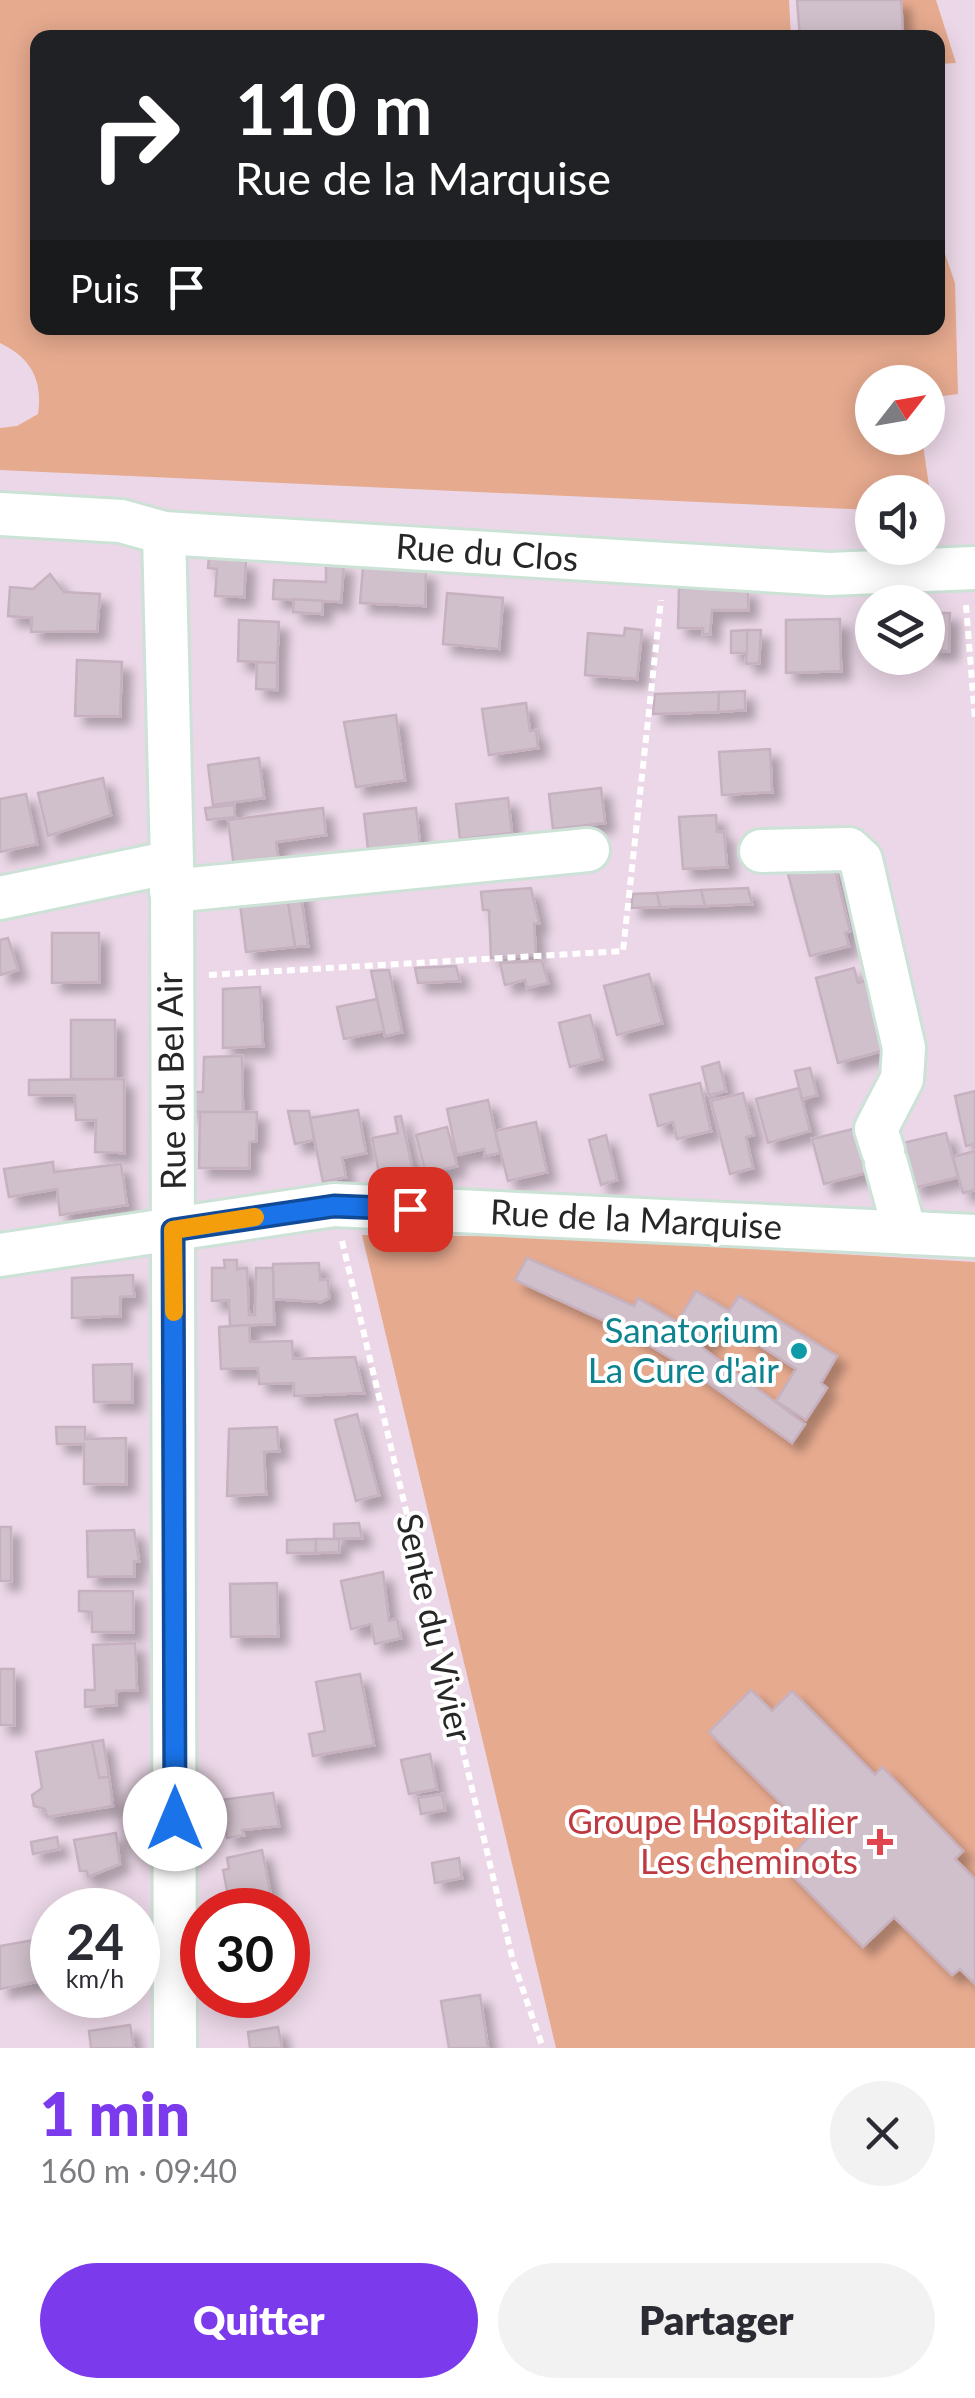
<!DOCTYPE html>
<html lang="fr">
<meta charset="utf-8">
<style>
:root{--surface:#fff;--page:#f2f2f3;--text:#2b2b33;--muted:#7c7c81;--accent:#7c3aed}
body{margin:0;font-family:Lato,sans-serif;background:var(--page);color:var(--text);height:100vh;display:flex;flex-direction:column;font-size:38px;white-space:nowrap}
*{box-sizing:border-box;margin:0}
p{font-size:32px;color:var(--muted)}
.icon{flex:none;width:55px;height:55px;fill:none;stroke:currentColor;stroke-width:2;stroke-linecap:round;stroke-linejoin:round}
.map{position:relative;height:2048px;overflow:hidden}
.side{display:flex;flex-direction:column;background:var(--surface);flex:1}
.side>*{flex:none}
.hud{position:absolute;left:30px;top:30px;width:915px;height:305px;border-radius:20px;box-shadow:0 5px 25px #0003;background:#202124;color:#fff;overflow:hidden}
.needle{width:65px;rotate:59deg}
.fabs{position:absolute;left:855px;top:365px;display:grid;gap:20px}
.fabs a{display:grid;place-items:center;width:90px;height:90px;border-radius:50%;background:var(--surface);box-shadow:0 5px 25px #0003;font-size:50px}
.speed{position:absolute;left:30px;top:1888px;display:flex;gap:20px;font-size:50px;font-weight:700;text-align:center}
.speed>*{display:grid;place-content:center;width:130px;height:130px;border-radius:50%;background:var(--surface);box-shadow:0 5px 25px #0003;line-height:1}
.speed small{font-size:25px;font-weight:400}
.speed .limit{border:15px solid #d22;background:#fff;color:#111}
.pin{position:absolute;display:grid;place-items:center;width:85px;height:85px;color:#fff;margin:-42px;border-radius:20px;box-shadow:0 5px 15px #0006}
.me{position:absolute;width:110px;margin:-55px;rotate:0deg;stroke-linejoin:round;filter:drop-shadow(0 0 8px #0008)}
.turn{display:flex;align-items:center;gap:35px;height:210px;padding:0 40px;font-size:45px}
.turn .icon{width:130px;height:130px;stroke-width:2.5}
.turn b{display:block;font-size:70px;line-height:85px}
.then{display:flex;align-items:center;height:95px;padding:0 40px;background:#0003;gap:20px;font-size:38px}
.round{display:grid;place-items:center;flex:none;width:105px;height:105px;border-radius:52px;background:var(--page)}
.head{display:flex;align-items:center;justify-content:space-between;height:170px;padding:0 40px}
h1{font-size:60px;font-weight:800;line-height:75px;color:var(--accent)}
.action{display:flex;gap:20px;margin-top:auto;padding:20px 40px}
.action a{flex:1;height:115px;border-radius:60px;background:var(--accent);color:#fff;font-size:40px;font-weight:800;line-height:115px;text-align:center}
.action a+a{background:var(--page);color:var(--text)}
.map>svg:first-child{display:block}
</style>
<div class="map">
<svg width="975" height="2048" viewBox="0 0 975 2048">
<defs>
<filter id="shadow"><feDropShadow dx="9" dy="9" stdDeviation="5" flood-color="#0004"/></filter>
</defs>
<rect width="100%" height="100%" fill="#ebd7e7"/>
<g fill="#e6aa8f">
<path d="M0,0H789L791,37L38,38V328H938V233L955,283L958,394L928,398V382H872V438H922L933,513H928V492H872V510L0,470V428L17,426L38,414C43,380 31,358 0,343Z"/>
<polygon points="901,0 936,0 956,63 938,64 938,38 903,37"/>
<polygon points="362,1235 552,1237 975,1262 975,2048 556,2048"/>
</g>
<g fill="#d0c0cb" stroke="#c6b1c0" stroke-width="2.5" filter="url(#shadow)">
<polygon points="797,0 901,0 903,34 800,38"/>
<polygon points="209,557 246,561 244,597 215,596 217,569 208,568"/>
<polygon points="326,563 344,564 341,602 273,599 274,580 326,582"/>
<polygon points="363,566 426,571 425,606 360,603"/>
<polygon points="50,574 64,592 100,594 97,631 31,632 32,618 8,616 10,587 33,589"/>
<polygon points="679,588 748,589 748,610 712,610 710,634 703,634 703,628 678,628"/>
<polygon points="447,593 503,598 499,649 443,644"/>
<polygon points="294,599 323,601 322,614 293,612"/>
<polygon points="928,613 950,613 949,651 928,651"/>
<polygon points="840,619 841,671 786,673 786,620"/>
<polygon points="239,620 279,622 277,663 238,661"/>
<polygon points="625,628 642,630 637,679 585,675 588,633 624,636"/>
<polygon points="747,630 761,630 759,663 746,664"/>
<polygon points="747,630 747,653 731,653 731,631"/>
<polygon points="77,660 122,662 120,716 75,716"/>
<polygon points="257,662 277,663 277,690 256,689"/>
<polygon points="745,691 745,710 718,712 719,692"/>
<polygon points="719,692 718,712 653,714 655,694"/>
<polygon points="526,703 530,731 536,730 538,748 489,755 482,709"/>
<polygon points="396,715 405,780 356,787 344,722"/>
<polygon points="770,749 772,792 722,795 719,752"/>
<polygon points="259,758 264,798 213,805 208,765"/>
<polygon points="103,778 111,815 48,836 38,793"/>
<polygon points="601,788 605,823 553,829 549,794"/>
<polygon points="26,794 37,844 0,852 0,799"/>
<polygon points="508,798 512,833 460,839 456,804"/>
<polygon points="234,805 235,817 207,820 205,808"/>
<polygon points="323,808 326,835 276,842 280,869 235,875 228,820"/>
<polygon points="416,808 420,844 368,849 364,814"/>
<polygon points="716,815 717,832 724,832 727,867 683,869 679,817"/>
<polygon points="833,862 850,931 845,933 849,946 810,956 788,874"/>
<polygon points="300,888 308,946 295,947 286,890"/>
<polygon points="531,888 539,923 534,924 536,955 491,958 489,910 483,910 481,892"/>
<polygon points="748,888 752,904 705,906 701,890"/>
<polygon points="286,890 295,947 246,952 239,895"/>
<polygon points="701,890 705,906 660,907 657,893"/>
<polygon points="657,893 660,907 631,908 633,894"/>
<polygon points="52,933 99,933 99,982 52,983"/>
<polygon points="8,938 18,970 0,975 0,940"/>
<polygon points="542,961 548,983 527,988 525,980 505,985 500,963"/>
<polygon points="456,966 460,981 418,983 415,968"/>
<polygon points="854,968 858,983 865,981 882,1051 838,1063 816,978"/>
<polygon points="389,970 402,1032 385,1036 371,971"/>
<polygon points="649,974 662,1023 617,1035 604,986"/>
<polygon points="260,987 263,1046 223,1048 223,989"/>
<polygon points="377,999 384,1031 344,1039 337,1007"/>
<polygon points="590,1015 602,1059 570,1067 559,1023"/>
<rect x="71" y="1020" width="44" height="59"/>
<polygon points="242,1056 243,1112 189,1112 190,1092 203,1092 204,1057"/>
<polygon points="719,1062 726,1091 709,1095 702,1067"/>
<polygon points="810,1068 817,1095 802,1099 795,1071"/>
<polygon points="124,1079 124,1153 95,1152 96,1120 76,1120 75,1095 29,1095 29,1080"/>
<polygon points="700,1083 711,1131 677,1139 673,1122 658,1126 650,1095"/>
<polygon points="799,1088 810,1131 768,1143 756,1099"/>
<polygon points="975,1091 975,1144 966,1146 955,1096"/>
<polygon points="743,1093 754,1135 746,1137 753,1168 730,1174 711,1101"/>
<polygon points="488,1100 500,1153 485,1156 484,1149 457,1155 447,1109"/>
<polygon points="358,1110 366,1153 342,1158 346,1177 323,1182 310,1118"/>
<polygon points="288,1111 309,1111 314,1140 295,1144"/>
<polygon points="200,1112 257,1112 256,1141 249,1142 249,1168 199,1168"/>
<polygon points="401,1116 413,1171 380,1178 372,1138 398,1133 395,1117"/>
<polygon points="536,1122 547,1172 508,1181 495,1131"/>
<polygon points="447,1127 457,1166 426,1174 416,1135"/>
<polygon points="857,1128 869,1172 824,1184 812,1139"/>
<polygon points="946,1133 958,1177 914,1188 903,1143"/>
<polygon points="606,1135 617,1180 601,1185 589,1140"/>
<polygon points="975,1151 975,1190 963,1193 953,1157"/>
<polygon points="53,1162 54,1172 121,1164 127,1205 60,1215 57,1189 9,1197 4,1169"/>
<polygon points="527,1258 634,1306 638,1298 677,1322 696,1291 729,1311 739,1296 837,1356 821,1383 827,1388 806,1420 776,1401 796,1369 722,1321 710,1342 705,1338 700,1346 805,1424 792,1443 689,1369 620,1328 515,1280"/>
<polygon points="224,1260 237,1260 237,1269 247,1268 249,1315 255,1315 256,1268 273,1268 274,1324 230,1326 229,1300 212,1301 212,1268 225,1268"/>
<polygon points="319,1263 320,1280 328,1280 329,1298 321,1302 274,1299 273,1264"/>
<polygon points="133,1275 134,1296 120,1297 120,1316 72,1318 72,1278"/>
<polygon points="249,1325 250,1342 292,1341 293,1359 355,1357 364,1393 294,1396 294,1383 259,1384 258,1368 221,1369 219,1327"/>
<polygon points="132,1364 132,1402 94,1402 93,1365"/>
<polygon points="357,1414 379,1495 356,1501 335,1420"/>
<polygon points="56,1427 85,1427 85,1439 126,1438 126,1484 84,1484 84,1444 57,1444"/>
<polygon points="277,1427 279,1451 264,1452 266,1494 227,1496 229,1429"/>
<polygon points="359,1523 362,1538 334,1539 334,1524"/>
<rect x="0" y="1527" width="11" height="54"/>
<polygon points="134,1530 139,1561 134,1561 134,1576 88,1577 87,1531"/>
<polygon points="316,1539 316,1553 287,1553 287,1540"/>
<polygon points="316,1539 339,1539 339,1552 316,1553"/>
<polygon points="383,1572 389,1621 397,1619 401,1638 375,1644 371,1624 351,1629 341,1581"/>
<polygon points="277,1583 278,1636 231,1637 230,1584"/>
<polygon points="79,1591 133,1591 133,1632 92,1632 92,1612 79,1611"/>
<polygon points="135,1643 137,1690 116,1691 116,1705 85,1707 85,1690 95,1690 93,1645"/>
<rect x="0" y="1669" width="14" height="56"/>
<polygon points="360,1674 374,1745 313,1756 309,1734 325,1731 316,1682"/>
<polygon points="751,1690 772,1711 792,1691 875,1775 882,1767 963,1851 955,1859 975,1879 975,1984 960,1969 952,1975 894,1917 863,1947 782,1865 812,1834 709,1732"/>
<polygon points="103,1740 109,1777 99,1778 92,1742"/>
<polygon points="92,1742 99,1778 109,1777 113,1806 47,1817 45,1809 34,1806 32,1795 42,1788 36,1752"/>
<polygon points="430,1754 437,1789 409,1794 401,1760"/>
<polygon points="273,1793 279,1826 242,1830 244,1835 227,1838 221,1800"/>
<polygon points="442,1794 445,1810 421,1814 418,1798"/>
<polygon points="116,1833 120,1864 88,1877 87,1871 80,1871 74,1840"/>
<polygon points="57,1837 59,1849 33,1854 31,1842"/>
<polygon points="262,1850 273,1906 231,1910 223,1870 229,1869 227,1858"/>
<polygon points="459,1858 462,1878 435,1883 432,1863"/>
<polygon points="34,1940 41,1981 0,1989 0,1946"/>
<polygon points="480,1995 488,2048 449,2048 441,2001"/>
<polygon points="130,2025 134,2048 91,2048 89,2031"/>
<polygon points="278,2027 282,2048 250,2048 248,2032"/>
</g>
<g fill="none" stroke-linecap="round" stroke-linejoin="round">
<defs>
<g id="minor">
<polyline points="0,514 121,521 164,533 829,574 975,568"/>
<polyline points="164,533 172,862 175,2048"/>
<polyline points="761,851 849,849 861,860 904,1048 902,1079 876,1129 883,1151"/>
<polyline points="171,891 588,850"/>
<polyline points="0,898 172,862"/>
<polyline points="886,1163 905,1233"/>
<polyline points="0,1255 334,1205 975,1236"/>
</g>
</defs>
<use href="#minor" stroke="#cce2d6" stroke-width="48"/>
<g stroke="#fff" stroke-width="6" stroke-dasharray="8 5" stroke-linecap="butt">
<polyline points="966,605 975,720"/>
<polyline points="209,975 623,951 661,600"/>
<polyline points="342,1241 513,1961 543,2048"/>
</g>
<use href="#minor" stroke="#fff" stroke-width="42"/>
</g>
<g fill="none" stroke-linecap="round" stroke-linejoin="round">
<defs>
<polyline id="route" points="175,1819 173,1230 334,1206 410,1209"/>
</defs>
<use href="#route" stroke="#114b97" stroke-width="25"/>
<use href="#route" stroke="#1a73e8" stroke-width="18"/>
<polyline stroke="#f59e0b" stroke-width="18" points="174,1312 173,1230 255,1217"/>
</g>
<circle fill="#0f9aa8" stroke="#fff" stroke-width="4" cx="799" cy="1351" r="10"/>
<path fill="#e0444e" stroke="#fff" stroke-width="4" d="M875 1827h10v10h10v10h-10v10h-10v-10h-10v-10h10z"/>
<g text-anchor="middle" stroke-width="8" stroke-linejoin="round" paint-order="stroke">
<g font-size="35" fill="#272727" stroke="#fff">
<text transform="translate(487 553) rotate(4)" y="12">Rue du Clos</text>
<text transform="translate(172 1081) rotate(-91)" y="12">Rue du Bel Air</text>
<text transform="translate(636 1220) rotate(3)" y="12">Rue de la Marquise</text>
<text transform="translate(434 1628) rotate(77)" y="12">Sente du Vivier</text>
</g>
<g font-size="35" fill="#0d838f" stroke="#fff" text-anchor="end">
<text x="779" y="1343">Sanatorium<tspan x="779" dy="40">La Cure d'air</tspan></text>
</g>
<g font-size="35" fill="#be3a42" stroke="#fff" text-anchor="end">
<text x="858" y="1834">Groupe Hospitalier<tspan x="858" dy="40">Les cheminots</tspan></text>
</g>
</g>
</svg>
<div class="fabs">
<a><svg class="needle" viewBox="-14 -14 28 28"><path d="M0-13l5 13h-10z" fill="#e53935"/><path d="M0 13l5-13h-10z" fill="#7c7c81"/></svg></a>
<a><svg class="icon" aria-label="sound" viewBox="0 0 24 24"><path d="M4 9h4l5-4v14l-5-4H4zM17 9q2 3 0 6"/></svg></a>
<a><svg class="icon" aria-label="layers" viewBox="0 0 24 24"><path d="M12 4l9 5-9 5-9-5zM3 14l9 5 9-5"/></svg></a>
</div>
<div class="speed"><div>24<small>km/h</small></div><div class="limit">30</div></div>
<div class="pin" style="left:410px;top:1209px;background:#d93025"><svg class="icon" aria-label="arrive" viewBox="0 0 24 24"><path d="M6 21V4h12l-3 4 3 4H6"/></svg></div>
<svg class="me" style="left:175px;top:1819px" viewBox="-20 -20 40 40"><circle r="19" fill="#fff"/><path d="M0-13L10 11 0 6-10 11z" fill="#1a73e8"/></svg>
<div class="hud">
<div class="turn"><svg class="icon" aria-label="right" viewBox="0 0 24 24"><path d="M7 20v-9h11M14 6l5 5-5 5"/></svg><div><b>110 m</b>Rue de la Marquise</div></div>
<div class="then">Puis<svg class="icon" aria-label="arrive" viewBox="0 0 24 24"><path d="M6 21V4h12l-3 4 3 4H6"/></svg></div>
</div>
</div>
<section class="side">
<div class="head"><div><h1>1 min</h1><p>160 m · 09:40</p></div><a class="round"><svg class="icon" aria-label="close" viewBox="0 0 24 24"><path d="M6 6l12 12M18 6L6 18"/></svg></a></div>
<div class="action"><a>Quitter</a><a>Partager</a></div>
</section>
